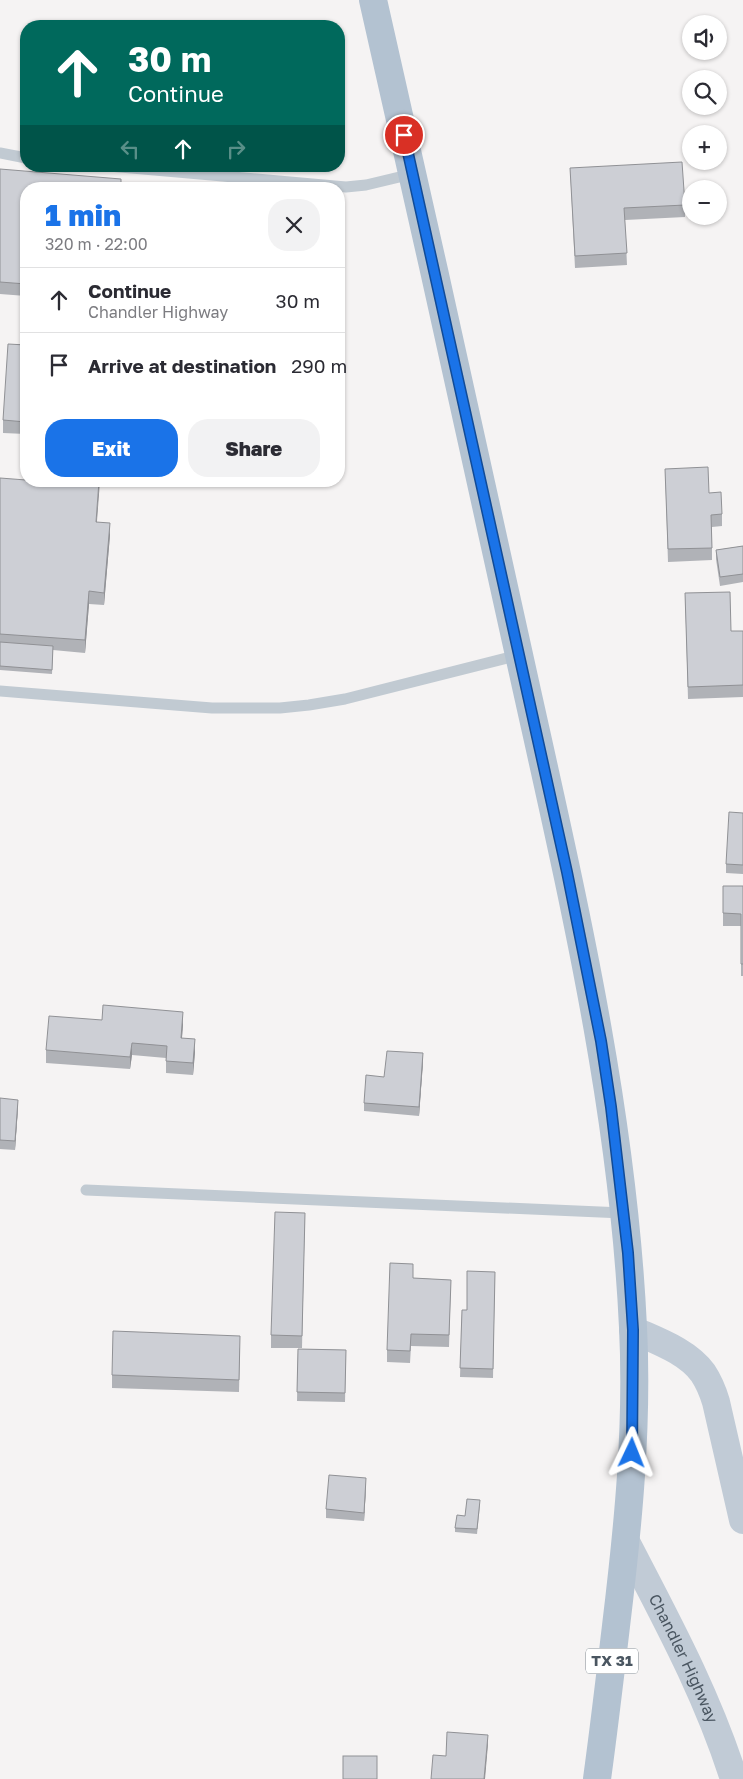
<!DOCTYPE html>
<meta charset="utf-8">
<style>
:root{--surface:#fff;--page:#f2f2f3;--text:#2b2b33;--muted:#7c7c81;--line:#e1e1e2;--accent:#1a73e8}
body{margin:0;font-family:"Golos Text",sans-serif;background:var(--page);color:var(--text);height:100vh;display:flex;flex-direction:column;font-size:19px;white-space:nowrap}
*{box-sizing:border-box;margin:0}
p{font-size:16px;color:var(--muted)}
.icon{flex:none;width:28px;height:28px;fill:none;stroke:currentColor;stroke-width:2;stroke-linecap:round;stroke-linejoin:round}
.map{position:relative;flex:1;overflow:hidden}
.drawer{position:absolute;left:20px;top:182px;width:325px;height:305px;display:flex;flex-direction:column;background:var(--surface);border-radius:20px;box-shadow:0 1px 4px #0004}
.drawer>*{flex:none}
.banner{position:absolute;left:20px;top:20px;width:325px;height:152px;border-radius:20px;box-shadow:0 1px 4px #0004;background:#00695c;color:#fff;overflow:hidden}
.controls{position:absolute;left:682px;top:15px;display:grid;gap:10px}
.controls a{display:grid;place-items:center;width:45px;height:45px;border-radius:50%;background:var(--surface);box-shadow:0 1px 4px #0004;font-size:25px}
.pin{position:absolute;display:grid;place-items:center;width:42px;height:42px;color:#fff;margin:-21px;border:2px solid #fff;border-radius:50%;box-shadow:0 1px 5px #0007}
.me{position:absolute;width:55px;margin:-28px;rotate:2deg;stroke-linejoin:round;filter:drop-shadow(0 0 4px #0008)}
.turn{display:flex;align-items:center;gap:18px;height:105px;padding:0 25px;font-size:22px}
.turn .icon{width:65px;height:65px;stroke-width:2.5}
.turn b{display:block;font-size:35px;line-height:42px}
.lanes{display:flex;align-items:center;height:48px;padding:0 25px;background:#0003;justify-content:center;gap:25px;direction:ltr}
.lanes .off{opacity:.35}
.round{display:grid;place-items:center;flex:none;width:52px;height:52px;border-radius:20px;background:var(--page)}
.headline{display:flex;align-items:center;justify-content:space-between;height:85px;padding:0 25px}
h1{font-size:30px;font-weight:800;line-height:38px;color:var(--accent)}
.button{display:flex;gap:10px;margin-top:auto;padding:10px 25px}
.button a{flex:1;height:58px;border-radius:20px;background:var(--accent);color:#fff;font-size:20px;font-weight:800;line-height:58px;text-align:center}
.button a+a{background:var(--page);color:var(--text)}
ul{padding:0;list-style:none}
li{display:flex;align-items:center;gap:15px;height:65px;padding:0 25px;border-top:1px solid var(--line)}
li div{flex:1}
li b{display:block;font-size:19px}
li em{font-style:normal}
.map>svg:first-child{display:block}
</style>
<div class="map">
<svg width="743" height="1779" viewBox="0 0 743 1779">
<rect width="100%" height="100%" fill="#f5f3f3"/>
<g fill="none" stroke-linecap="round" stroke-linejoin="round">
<g stroke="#c1cad2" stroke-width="11">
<polyline points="0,153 26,158"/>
<polyline points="109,166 346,187 366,185 412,174"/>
<polyline points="0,691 212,708 280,708 309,705 345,699 519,655"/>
<polyline points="86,1190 623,1213"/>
</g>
<g stroke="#c1cbd6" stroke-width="28">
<path d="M633,1330C657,1341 687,1351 703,1373C709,1382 713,1392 716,1402L743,1520"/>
<path id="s1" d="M626,1542C667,1621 707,1694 734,1779"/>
</g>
<path stroke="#b3c2d1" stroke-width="28" d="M373,0C426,233 478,467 529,700C575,907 623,1114 633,1327C638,1427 628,1527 616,1626C610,1677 604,1728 597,1779"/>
</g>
<g fill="#b0b2b7">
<polygon points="570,168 685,205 685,217 625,220 627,265 575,268"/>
<polygon points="0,169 121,189 26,189 26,296 0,294"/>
<polygon points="26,345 26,434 3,433 3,420"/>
<polygon points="665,469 709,493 722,514 722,526 712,527 712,560 668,562"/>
<polygon points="0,478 97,522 110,535 104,605 89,604 85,653 53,650 52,674 0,670"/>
<polygon points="114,481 157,481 157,485"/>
<polygon points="743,546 743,582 720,586 716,559 716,550"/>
<polygon points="685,593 731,631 743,631 743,697 688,699"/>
<polygon points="743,813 743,874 726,873 726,864"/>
<polygon points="723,886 743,886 743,976 741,976 741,926 723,926"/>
<polygon points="102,1020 183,1024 182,1038 195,1052 193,1075 166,1073 166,1058 132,1055 130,1069 46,1063 46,1050"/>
<polygon points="423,1062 419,1116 364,1111 364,1103 384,1077"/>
<polygon points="0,1098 18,1108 15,1150 0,1149"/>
<polygon points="305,1213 302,1348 271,1348 271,1335"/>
<polygon points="495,1272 493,1378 460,1377 462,1310 467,1310"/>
<polygon points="413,1278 451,1280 449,1347 411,1346 410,1363 387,1362 387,1350"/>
<polygon points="240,1348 239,1392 112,1388 112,1375"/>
<polygon points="298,1349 346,1350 345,1402 297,1401"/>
<polygon points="366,1487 364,1521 326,1518 326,1509"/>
<polygon points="480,1505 477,1534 455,1532 455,1528 465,1516"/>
</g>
<g fill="#909195">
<polygon points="99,481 100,481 96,534 96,522"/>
<polygon points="110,523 110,535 104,605 104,593"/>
<polygon points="89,591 89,604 85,653 85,640"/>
<polygon points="183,1012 183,1024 181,1050 181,1038"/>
<polygon points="195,1039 195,1052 193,1075 193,1063"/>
<polygon points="132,1043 132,1055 130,1069 130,1057"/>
<polygon points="423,1053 423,1062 419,1116 419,1107"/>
<polygon points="18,1100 18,1108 15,1150 15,1141"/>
<polygon points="366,1478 366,1487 364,1521 364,1513"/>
<polygon points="488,1735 488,1744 485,1779 484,1779"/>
</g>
<g fill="#cdcfd5" stroke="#909195">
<polygon points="682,162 685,205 624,208 627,253 575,256 570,168"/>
<polygon points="0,169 121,179 121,189 26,189 26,284 0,282"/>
<polygon points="8,344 26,345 26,422 3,420"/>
<polygon points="708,467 709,493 721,492 722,514 711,515 712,548 668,549 665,469"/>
<polygon points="0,478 26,480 26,481 45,481 68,483 68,481 99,481 96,522 110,523 104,593 89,591 85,640 0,634"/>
<polygon points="743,546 743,574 720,577 716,550"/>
<polygon points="730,592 731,631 743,631 743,685 688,687 685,593"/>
<polygon points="0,642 53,646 52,670 0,666"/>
<polygon points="729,812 743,813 743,865 726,864"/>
<polygon points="723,886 743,886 743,964 741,964 741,914 723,913"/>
<polygon points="103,1005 183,1012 181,1038 195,1039 193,1063 166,1061 167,1046 132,1043 130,1057 46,1050 49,1016 102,1020"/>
<polygon points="387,1051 423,1053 419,1107 364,1103 366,1075 384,1077"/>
<polygon points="0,1098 18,1100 15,1141 0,1140"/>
<polygon points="275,1212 305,1213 302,1336 271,1335"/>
<polygon points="390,1263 413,1264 413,1278 451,1280 449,1335 411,1334 410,1351 387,1350"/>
<polygon points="467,1271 495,1272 493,1369 460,1368 462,1310 467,1310"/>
<polygon points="113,1331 240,1336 239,1380 112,1375"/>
<polygon points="298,1349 346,1350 345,1393 297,1392"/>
<polygon points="329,1475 366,1478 364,1513 326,1509"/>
<polygon points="467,1499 480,1500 477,1529 455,1528 457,1515 465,1516"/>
<polygon points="447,1732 488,1735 484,1779 431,1779 433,1755 446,1756"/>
<rect x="343" y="1756" width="34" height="23"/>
</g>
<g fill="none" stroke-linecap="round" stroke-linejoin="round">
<defs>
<polyline id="route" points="404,135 567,872 601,1041 611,1107 628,1253 633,1330 632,1453"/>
</defs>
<use href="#route" stroke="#114b97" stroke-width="12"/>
<use href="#route" stroke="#1a73e8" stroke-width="9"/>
</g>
<g text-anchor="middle" stroke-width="5" stroke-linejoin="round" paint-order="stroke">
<rect fill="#fff" stroke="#808990" stroke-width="1" x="586" y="1648.5" width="52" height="25" rx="4"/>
<g font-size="15" font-weight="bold" fill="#4a5661">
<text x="612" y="1666">TX 31</text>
</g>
<g font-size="16" fill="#4a5661" stroke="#fff">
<text dy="6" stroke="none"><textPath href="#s1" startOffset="130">Chandler Highway</textPath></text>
</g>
</g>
</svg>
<div class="controls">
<a><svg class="icon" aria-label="sound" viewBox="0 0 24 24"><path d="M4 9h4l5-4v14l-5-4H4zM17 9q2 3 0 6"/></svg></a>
<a><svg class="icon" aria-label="search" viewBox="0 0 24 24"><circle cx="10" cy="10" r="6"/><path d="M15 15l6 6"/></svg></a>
<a>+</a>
<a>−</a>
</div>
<div class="pin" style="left:404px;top:135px;background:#d93025"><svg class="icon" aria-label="arrive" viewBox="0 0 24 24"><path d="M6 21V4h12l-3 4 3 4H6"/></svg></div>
<svg class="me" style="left:632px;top:1453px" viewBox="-20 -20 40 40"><path d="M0-17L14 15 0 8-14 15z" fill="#1a73e8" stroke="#fff" stroke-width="4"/></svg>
<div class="banner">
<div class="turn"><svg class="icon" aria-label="ahead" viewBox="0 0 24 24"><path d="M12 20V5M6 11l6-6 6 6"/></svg><div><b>30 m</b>Continue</div></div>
<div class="lanes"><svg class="icon off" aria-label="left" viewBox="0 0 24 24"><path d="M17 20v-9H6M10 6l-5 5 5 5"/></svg><svg class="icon" aria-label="ahead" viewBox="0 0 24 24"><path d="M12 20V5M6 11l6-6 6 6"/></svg><svg class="icon off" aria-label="right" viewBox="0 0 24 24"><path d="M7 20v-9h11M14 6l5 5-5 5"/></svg></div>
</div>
<section class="drawer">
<div class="headline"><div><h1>1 min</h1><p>320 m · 22:00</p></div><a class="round"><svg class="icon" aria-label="close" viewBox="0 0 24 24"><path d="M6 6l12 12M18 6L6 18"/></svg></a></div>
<ul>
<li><svg class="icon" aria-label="ahead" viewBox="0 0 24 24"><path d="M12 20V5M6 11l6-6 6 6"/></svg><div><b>Continue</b><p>Chandler Highway</p></div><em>30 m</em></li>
<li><svg class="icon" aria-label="arrive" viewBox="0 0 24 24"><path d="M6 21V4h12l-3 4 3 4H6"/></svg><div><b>Arrive at destination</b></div><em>290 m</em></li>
</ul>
<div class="button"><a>Exit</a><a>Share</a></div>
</section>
</div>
